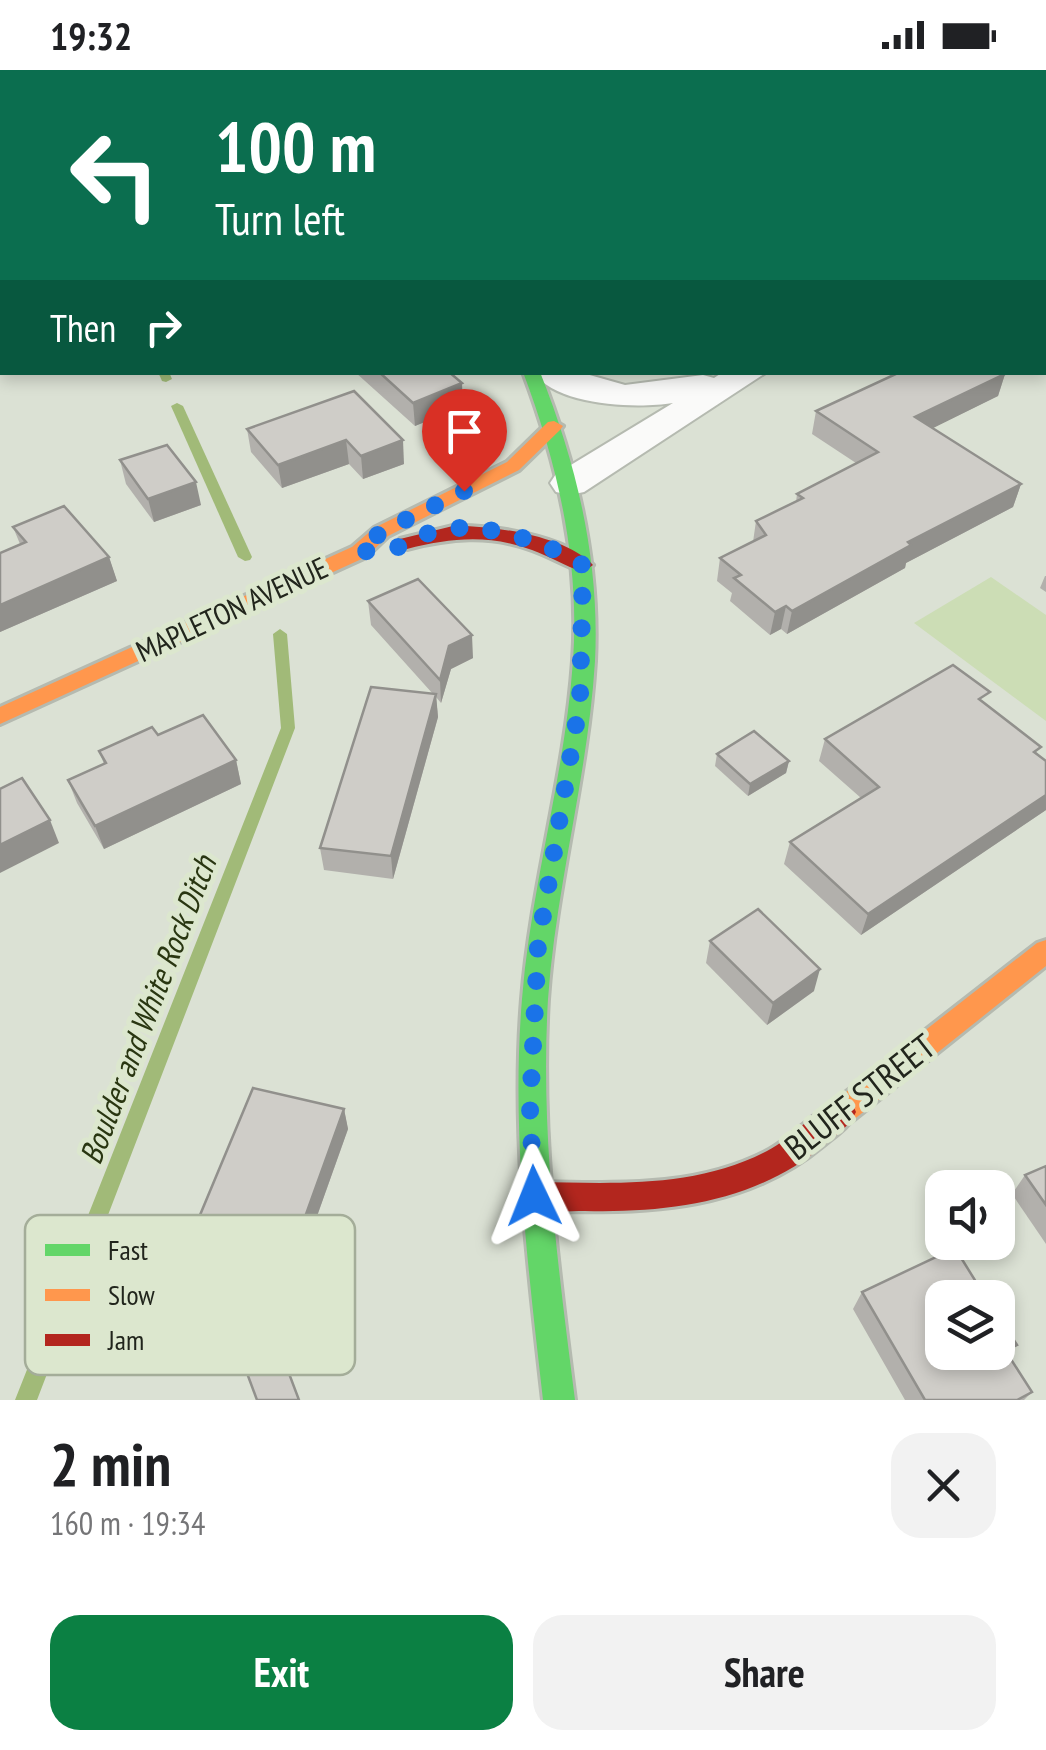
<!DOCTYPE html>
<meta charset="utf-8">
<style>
:root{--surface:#fff;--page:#f2f2f2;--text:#202124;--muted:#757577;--accent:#0b8043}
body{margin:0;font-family:"PT Sans Narrow",sans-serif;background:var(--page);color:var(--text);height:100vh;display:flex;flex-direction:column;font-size:38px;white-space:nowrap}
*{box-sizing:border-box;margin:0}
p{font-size:32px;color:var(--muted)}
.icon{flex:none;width:55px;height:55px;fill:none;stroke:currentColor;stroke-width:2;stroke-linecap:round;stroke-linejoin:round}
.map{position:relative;height:1330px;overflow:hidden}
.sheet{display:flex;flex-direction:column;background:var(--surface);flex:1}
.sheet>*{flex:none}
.top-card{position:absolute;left:0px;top:0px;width:1048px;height:305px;box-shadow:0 5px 15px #0003;background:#0b6e4f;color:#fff;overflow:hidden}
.buttons{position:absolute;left:925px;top:1100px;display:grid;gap:20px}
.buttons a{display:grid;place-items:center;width:90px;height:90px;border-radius:20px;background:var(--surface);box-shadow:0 5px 15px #0003;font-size:50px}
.pin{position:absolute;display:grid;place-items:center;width:85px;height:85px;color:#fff;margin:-102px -42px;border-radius:50% 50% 50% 0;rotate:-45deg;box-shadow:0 0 10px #0007}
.pin .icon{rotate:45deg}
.me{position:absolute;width:110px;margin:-55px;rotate:358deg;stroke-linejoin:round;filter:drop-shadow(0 0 8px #0008)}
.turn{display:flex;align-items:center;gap:35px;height:210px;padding:0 50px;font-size:45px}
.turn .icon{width:130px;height:130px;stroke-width:2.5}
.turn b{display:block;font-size:70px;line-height:85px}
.then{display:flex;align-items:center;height:95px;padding:0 50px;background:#0003;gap:20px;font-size:38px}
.round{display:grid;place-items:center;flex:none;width:105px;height:105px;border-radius:30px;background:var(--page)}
.summary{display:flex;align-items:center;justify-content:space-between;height:170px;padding:0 50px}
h1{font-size:60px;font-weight:700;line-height:75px}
.action{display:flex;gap:20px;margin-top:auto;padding:20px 50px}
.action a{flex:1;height:115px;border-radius:30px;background:var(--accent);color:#fff;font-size:40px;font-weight:700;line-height:115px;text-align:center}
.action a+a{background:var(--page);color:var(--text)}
.status{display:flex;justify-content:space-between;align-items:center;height:70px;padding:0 50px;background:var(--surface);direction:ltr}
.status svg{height:28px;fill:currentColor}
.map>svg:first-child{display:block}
</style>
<div class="status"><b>19:32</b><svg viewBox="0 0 49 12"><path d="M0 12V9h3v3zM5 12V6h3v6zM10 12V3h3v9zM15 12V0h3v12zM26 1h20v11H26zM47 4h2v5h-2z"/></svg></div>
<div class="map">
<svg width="1046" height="1330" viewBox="0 0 1046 1330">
<rect width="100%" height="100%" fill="#dbe1d4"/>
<polygon fill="#ccddb5" points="991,507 1046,545 1046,651 914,553"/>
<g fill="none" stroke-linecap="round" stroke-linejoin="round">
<g fill="#a1ba78" fill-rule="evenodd">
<polygon points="158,302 169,302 172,309 166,312 162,311"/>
<polygon points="177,333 183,336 252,487 250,490 245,491 238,487 171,336"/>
<polygon points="280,559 287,564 295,658 37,1330 15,1330 281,658 273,564"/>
</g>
<defs>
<g id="street">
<polygon points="749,0 780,0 781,2 751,2"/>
<rect x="1045" y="155" width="1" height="18"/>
<polygon points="2,190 2,210 0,211 0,191"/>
<path d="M533,302H579L625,315L703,305L714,308L723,302H767L584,422L570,425L556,422L550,413L556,404L673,333C636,339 557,336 533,302Z"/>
</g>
<g id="fast">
<polygon points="178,0 192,0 193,2 180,2"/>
<path d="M523,302H540C577,395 600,491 595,591C588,705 556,815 548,929C540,1063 558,1197 575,1330H543C528,1197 511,1063 522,929C531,815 565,705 573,591C580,491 558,395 523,302Z"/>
</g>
<g id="slow">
<polygon points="554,351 563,356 560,360 519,400 388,466 366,487 0,654 0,637 352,477 374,458 507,392 548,352"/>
<polygon points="1046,870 1046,896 852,1051 842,1055 832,1051 828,1042 832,1033 1037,873"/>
</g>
<g id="jam">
<path d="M453,456C492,455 566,466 593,495L583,502C565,496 549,486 532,480C489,464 450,468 407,479L397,473L400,469Z"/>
<path d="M842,1029L852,1033L856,1042C850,1056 836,1065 824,1075C756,1132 670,1143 585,1141C565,1141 542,1144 524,1136L519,1126L524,1116L534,1112C613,1113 694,1119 767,1081C794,1067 814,1040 842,1029Z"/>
</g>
</defs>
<use href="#street" stroke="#b5bab0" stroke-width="4"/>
<use href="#fast" stroke="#b5bab0" stroke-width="6"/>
<use href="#slow" stroke="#b5bab0" stroke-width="6"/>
<use href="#jam" stroke="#b5bab0" stroke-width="6"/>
<use href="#street" fill="#fafaf9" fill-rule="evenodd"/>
<use href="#fast" fill="#63d668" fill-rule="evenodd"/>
<use href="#slow" fill="#ff974d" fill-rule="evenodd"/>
<use href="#jam" fill="#b3261e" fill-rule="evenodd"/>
</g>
<g fill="#b2b0ac">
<polygon points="32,0 151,0 154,2 33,2"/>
<polygon points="265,0 522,0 513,2 265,2"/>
<polygon points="355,302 449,302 463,336 415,356"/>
<polygon points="1005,304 998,326 932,358 1021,414 1013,437 906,493 905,498 787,564 781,559 770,565 730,531 732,523 717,511 720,488 753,472 756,451 796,432 797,424 856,393 812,364 816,341"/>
<polygon points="354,321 404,394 363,409 349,394 282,418 251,382 247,359"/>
<polygon points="120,390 201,435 154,452 126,414"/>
<polygon points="13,457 109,487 117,511 0,562 0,483 20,474"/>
<polygon points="1045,506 1046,506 1046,522 1040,518"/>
<polygon points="368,531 473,588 451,599 441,633 436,627 438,647 393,809 324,800 320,778 433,624 371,555"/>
<polygon points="985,634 1046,691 1046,740 861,865 784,794 790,772 861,728 819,691 825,669"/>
<polygon points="158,665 236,690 241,714 104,779 77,733 68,710 104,694 99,681"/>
<polygon points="717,684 789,691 786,703 748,726 715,696"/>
<polygon points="710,871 814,921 767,955 706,893"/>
<polygon points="344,1039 348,1059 285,1236 189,1211 180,1193"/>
<polygon points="1046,1096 1046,1174 1012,1124 1025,1105"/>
<polygon points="862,1222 1017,1275 1008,1285 1032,1322 1024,1330 905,1330 853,1239"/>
</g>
<g fill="#91908c">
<polygon points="457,0 522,0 513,2 448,2"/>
<polygon points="2,97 2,121 0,113 0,98"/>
<polygon points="0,140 2,140 2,163 0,164"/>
<polygon points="1005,304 998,326 909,370 915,347"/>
<polygon points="462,313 463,336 415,356 413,333"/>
<polygon points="346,370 349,394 282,418 278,395"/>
<polygon points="403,370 404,394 363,409 361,386"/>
<polygon points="196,412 201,435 154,452 148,429"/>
<polygon points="1021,414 1013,437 906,493 905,498 787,564 792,541 908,472"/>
<polygon points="109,487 117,511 0,562 0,535"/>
<polygon points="786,536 781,559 770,565 775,542"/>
<polygon points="472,565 473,588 451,599 441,633 440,610 449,576"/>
<polygon points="436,624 438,647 393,809 391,786"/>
<polygon points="236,690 241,714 104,779 95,756"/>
<polygon points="789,691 786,703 748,726 750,714"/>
<polygon points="1046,725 1046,740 861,865 868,844"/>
<polygon points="50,750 59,773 0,803 0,775"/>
<polygon points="820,899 814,921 767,955 773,933"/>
<polygon points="344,1039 348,1059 285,1236 279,1219"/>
</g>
<g fill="#cfcdc8" stroke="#91908c" stroke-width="2.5">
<polygon points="65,0 151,0 154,2 68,2"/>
<polygon points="284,0 457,0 448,2 288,2"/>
<polygon points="715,0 738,0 743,2 707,2"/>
<polygon points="799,0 1046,0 1046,65 1045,2 792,2"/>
<polygon points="0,42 2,44 2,97 0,98"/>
<polygon points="0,123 2,125 2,140 0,140"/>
<polygon points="379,302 449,302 462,313 413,333"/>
<polygon points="900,302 1003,302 1005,304 915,347 1021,414 908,472 911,475 792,541 786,536 775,542 734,508 741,505 720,488 766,465 756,451 803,428 797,424 878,382 816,341"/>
<polygon points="354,321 403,370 361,386 346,370 278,395 247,359"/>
<polygon points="167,375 196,412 148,429 120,390"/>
<polygon points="64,436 109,487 0,535 0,483 26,472 13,457"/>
<polygon points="418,509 472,565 449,576 440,610 368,531"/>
<polygon points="953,595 990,622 979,629 1041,677 1034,682 1046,691 1046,725 868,844 790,772 879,717 825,669"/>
<polygon points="371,617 436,624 391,786 320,778"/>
<polygon points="203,645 236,690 95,756 68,710 106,693 99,681 152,657 158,665"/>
<polygon points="754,661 789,691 750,714 717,684"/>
<polygon points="22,708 50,750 0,775 0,719"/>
<polygon points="758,839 820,899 773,933 710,871"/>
<polygon points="253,1018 344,1039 279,1219 180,1193"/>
<polygon points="1046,1096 1046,1135 1025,1105"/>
<polygon points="955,1178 986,1228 942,1228 942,1282 998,1282 998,1245 1017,1275 1005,1280 1032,1322 1017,1330 925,1330 862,1222"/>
<polygon points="276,1269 299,1330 257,1330 241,1287"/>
</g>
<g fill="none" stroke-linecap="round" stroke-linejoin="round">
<polyline stroke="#1a73e8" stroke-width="18" stroke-dasharray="0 32.4" points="464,421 381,462 359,482 396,478 431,462 473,456 539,472 583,495 580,631 538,875 530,1038 534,1126"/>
</g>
<g text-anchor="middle" stroke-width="10" stroke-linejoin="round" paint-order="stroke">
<g font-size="30" fill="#21251c" stroke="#dce7ce">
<text transform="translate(232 540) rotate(-25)" y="10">MAPLETON AVENUE</text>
</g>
<g font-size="32" font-style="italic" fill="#293611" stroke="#dce7ce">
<text transform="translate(148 940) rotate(-69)" y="11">Boulder and White Rock Ditch</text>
</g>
<g font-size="35" fill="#21251c" stroke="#dce7ce">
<text transform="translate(860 1027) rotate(-38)" y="12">BLUFF STREET</text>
</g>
</g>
<rect x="25" y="1145" width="330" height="160" rx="15" fill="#dce7ce" stroke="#a4ad99" stroke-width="2.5"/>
<rect x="45" y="1174" width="45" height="12" fill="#63d668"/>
<rect x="45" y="1219" width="45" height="12" fill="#ff974d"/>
<rect x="45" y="1264" width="45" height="12" fill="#b3261e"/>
<g font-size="28" fill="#21251c">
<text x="108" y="1190">Fast</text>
<text x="108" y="1235">Slow</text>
<text x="108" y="1280">Jam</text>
</g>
</svg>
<div class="buttons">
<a><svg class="icon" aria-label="sound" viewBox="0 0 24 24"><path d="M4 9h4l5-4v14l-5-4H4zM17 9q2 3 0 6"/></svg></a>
<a><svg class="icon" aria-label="layers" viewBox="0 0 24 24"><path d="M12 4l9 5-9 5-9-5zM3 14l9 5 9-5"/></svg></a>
</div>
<div class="pin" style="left:464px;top:421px;background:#d93025"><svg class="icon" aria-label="arrive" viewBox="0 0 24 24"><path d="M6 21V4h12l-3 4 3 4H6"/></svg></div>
<svg class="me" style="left:534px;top:1126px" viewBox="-20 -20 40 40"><path d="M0-17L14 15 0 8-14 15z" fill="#1a73e8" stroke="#fff" stroke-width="4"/></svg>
<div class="top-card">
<div class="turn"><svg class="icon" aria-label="left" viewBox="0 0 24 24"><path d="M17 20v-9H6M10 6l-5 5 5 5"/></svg><div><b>100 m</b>Turn left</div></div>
<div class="then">Then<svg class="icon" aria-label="right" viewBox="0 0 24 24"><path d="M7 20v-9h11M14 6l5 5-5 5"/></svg></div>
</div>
</div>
<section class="sheet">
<div class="summary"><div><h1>2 min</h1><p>160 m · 19:34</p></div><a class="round"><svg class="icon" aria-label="close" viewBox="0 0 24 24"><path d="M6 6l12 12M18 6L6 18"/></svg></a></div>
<div class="action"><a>Exit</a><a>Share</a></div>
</section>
